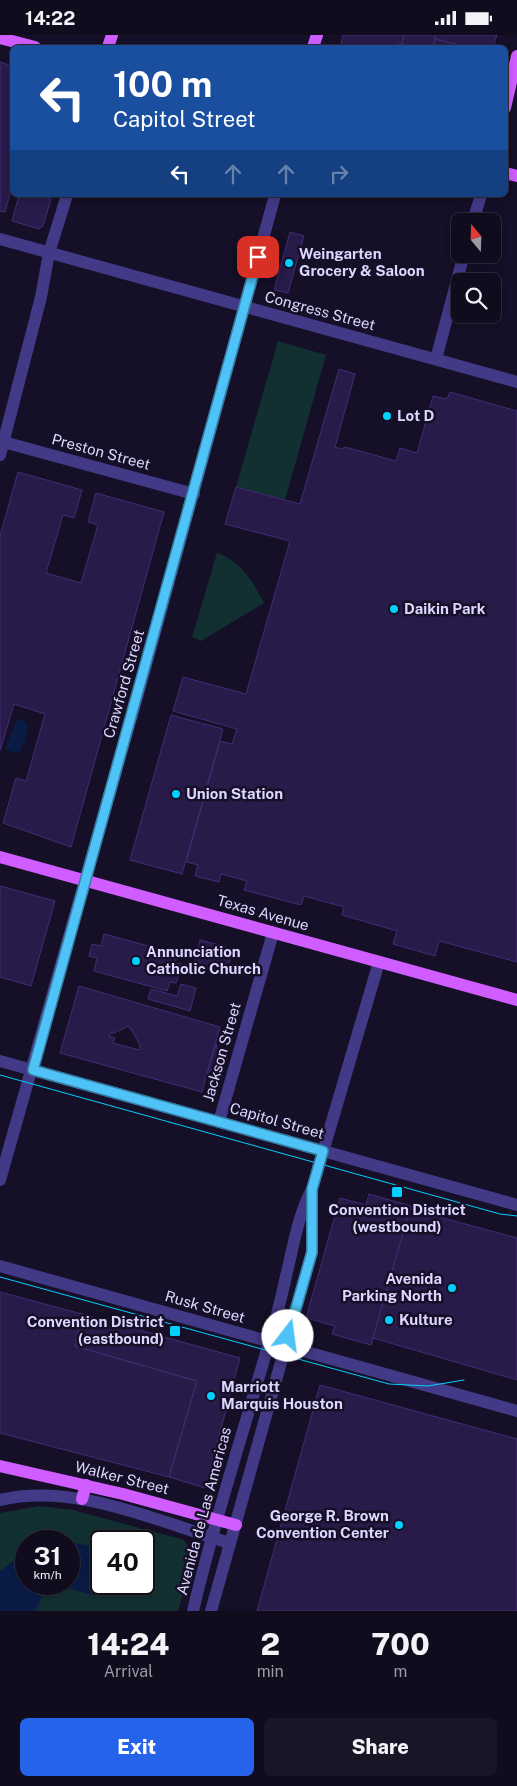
<!DOCTYPE html>
<style>
:root{--surface:#100b1d;--page:#191426;--text:#f1f3f6;--muted:#9c9ba4;--line:#302b3b;--accent:#2563eb}
body{margin:0;font-family:"Public Sans",sans-serif;background:var(--page);color:var(--text);height:100vh;display:flex;flex-direction:column;font-size:19px;white-space:nowrap}
*{box-sizing:border-box;margin:0}
p{font-size:16px;color:var(--muted)}
.icon{flex:none;width:28px;height:28px;fill:none;stroke:currentColor;stroke-width:2;stroke-linecap:round;stroke-linejoin:round}
.map{position:relative;height:1576px;overflow:hidden}
.details{display:flex;flex-direction:column;background:var(--surface);flex:1}
.details>*{flex:none}
.guide{position:absolute;left:10px;top:10px;width:498px;height:152px;border-radius:8px;box-shadow:0 2px 8px #0003,0 0 0 1px var(--line);background:#1a4fa0;color:#fff;overflow:hidden}
.needle{width:32px;rotate:341deg}
.fabs{position:absolute;left:451px;top:178px;display:grid;gap:10px}
.fabs a{display:grid;place-items:center;width:50px;height:50px;border-radius:8px;background:var(--surface);box-shadow:0 2px 8px #0003,0 0 0 1px var(--line);font-size:25px}
.speed{position:absolute;left:15px;top:1495px;display:flex;gap:10px;font-size:25px;font-weight:700;text-align:center}
.speed>*{display:grid;place-content:center;width:65px;height:65px;border-radius:50%;background:var(--surface);box-shadow:0 2px 8px #0003,0 0 0 1px var(--line);line-height:1}
.speed small{font-size:12px;font-weight:400}
.speed .limit{border:2px solid #111;border-radius:8px;background:#fff;color:#111}
.pin{position:absolute;display:grid;place-items:center;width:42px;height:42px;color:#fff;margin:-21px;border-radius:10px;box-shadow:0 2px 8px #0006}
.me{position:absolute;width:55px;margin:-28px;rotate:15deg;stroke-linejoin:round;filter:drop-shadow(0 0 4px #0008)}
.turn{display:flex;align-items:center;gap:18px;height:105px;padding:0 20px;font-size:22px}
.turn .icon{width:65px;height:65px;stroke-width:2.5}
.turn b{display:block;font-size:35px;line-height:42px}
.lanes{display:flex;align-items:center;height:48px;padding:0 20px;background:#0003;justify-content:center;gap:25px;direction:ltr}
.lanes .off{opacity:.35}
.eta{display:flex;justify-content:space-evenly;align-items:center;height:85px;text-align:center}
.eta b{font-size:30px;font-weight:800;line-height:35px}
.cta{display:flex;gap:10px;margin-top:auto;padding:10px 20px}
.cta a{flex:1;height:58px;border-radius:8px;background:var(--accent);color:#fff;font-size:20px;font-weight:800;line-height:58px;text-align:center}
.cta a+a{background:var(--page);color:var(--text)}
.status{display:flex;justify-content:space-between;align-items:center;height:35px;padding:0 25px;background:var(--surface);direction:ltr}
.status svg{height:14px;fill:currentColor}
.map>svg:first-child{display:block}
</style>
<div class="status"><b>14:22</b><svg viewBox="0 0 49 12"><path d="M0 12V9h3v3zM5 12V6h3v6zM10 12V3h3v9zM15 12V0h3v12zM26 1h20v11H26zM47 4h2v5h-2z"/></svg></div>
<div class="map">
<svg width="517" height="1576" viewBox="0 0 517 1576">
<rect width="100%" height="100%" fill="#150f27"/>
<g fill="#123032" fill-rule="evenodd">
<polygon points="278,306 326,320 285,465 236,452"/>
<path d="M217,518C241,526 253,546 264,568L201,606L192,602Z"/>
<path d="M40,1471L73,1475L184,1505L194,1520L178,1576H0V1478ZM26,1506H69V1549H26ZM101,1506H144V1549H101Z"/>
</g>
<g fill="#0a1b46">
<path d="M22,684L27,689C27,701 25,709 18,719L5,714L16,686Z"/>
<polygon points="69,1507 101,1513 102,1549 93,1560 53,1549 69,1549"/>
<polygon points="26,1517 26,1549 35,1549 45,1553 36,1576 0,1576 0,1536"/>
</g>
<g fill="#281b49" stroke="#412d75" fill-rule="evenodd">
<polygon points="343,0 404,0 402,9 399,8 398,12 355,12 341,9"/>
<polygon points="404,0 436,0 433,12 414,12 402,9"/>
<polygon points="436,0 497,0 493,12 467,12 435,4"/>
<polygon points="435,4 467,12 433,12"/>
<polygon points="0,27 12,31 12,151 5,177 0,176"/>
<polygon points="19,160 37,160 51,164 43,191 39,194 12,186"/>
<polygon points="290,197 304,201 288,258 274,255"/>
<polygon points="339,334 355,339 335,412 342,414 345,412 396,426 400,413 417,418 433,361 447,364 450,357 517,376 517,927 439,906 435,921 393,909 397,896 342,880 344,872 304,861 301,870 244,855 247,846 221,839 219,847 195,841 198,830 186,827 220,706 232,709 237,694 173,676 183,642 246,659 290,506 225,489 236,452 300,469"/>
<polygon points="18,437 82,455 74,483 63,480 46,538 81,548 98,490 88,487 96,458 164,477 71,812 3,788 16,743 26,746 45,679 14,669 0,716 0,501"/>
<polygon points="171,680 223,694 182,839 130,825"/>
<polygon points="0,851 55,866 31,951 0,942"/>
<polygon points="104,899 178,919 175,928 182,929 176,948 170,947 167,956 94,936 97,923 89,921 92,909 101,911"/>
<polygon points="200,905 226,912 225,918 231,920 228,933 232,934 230,939 194,929"/>
<polygon points="181,949 196,953 190,976 148,964 151,954 177,961"/>
<path d="M79,951L220,992L202,1057L60,1018ZM129,991L140,1010L139,1015L113,1008L115,1003L109,1001L111,998H114Z"/>
<polygon points="216,1008 218,1020 215,1031 207,1039"/>
<polygon points="369,1159 411,1171 371,1310 332,1299 335,1291 306,1283 340,1163 366,1170"/>
<polygon points="410,1174 517,1203 517,1345 373,1303"/>
<polygon points="0,1257 82,1279 75,1311 197,1346 169,1442 0,1398"/>
<polygon points="82,1279 240,1323 205,1453 169,1442 197,1346 75,1311"/>
<polygon points="320,1350 517,1404 517,1576 257,1576"/>
</g>
<g fill="none" stroke-linecap="round" stroke-linejoin="round">
<g stroke="#433a87" stroke-width="12">
<polyline points="473,186 481,160"/>
<polyline points="0,204 517,347"/>
<polyline points="436,324 464,219"/>
<polyline points="0,406 194,459"/>
<polyline points="0,420 41,262 49,218 67,160"/>
<polyline points="0,1026 517,1170"/>
<polyline points="219,1087 273,898"/>
<polyline points="0,1145 141,648 275,160"/>
<polyline points="0,1231 517,1376"/>
<path d="M0,1465C75,1447 159,1487 230,1508"/>
<path d="M193,1576C214,1485 244,1396 269,1307C276,1284 282,1260 287,1237C294,1208 298,1181 312,1154L379,927"/>
<polyline points="211,1576 312,1217 312,1156"/>
</g>
<g stroke="#d05dff" stroke-width="12">
<polyline points="0,3 35,12"/>
<polyline points="108,12 112,0"/>
<polyline points="313,12 317,0"/>
<polyline points="505,73 517,21"/>
<polyline points="505,138 517,141"/>
<polyline points="0,822 517,965"/>
<polyline points="0,1431 123,1459 236,1490"/>
<polyline points="82,1464 86,1450"/>
</g>
<g stroke="#02d1ff" stroke-width="1">
<polyline points="0,1040 500,1179 517,1181"/>
<polyline points="0,1242 389,1349 428,1351 464,1345"/>
</g>
</g>
<g fill="none" stroke-linecap="round" stroke-linejoin="round">
<defs>
<polyline id="route" points="258,222 33,1035 323,1116 312,1154 312,1217 288,1301"/>
</defs>
<use href="#route" stroke="#337fa1" stroke-width="12"/>
<use href="#route" stroke="#4fc3f7" stroke-width="9"/>
</g>
<g fill="#02d1ff" stroke="#150f27" stroke-width="2">
<circle cx="289" cy="228" r="5"/>
<circle cx="387" cy="381" r="5"/>
<circle cx="394" cy="574" r="5"/>
<circle cx="176" cy="759" r="5"/>
<circle cx="136" cy="926" r="5"/>
<rect x="391" y="1151" width="12" height="12" rx="2.5"/>
<circle cx="452" cy="1253" r="5"/>
<circle cx="389" cy="1285" r="5"/>
<rect x="169" y="1290" width="12" height="12" rx="2.5"/>
<circle cx="211" cy="1361" r="5"/>
<circle cx="399" cy="1490" r="5"/>
</g>
<g text-anchor="middle" stroke-width="5" stroke-linejoin="round" paint-order="stroke">
<g font-size="15" font-weight="bold" fill="#ded6ff" stroke="#150f27" text-anchor="start">
<text x="299" y="224">Weingarten<tspan x="299" dy="17">Grocery &amp; Saloon</tspan></text>
<text x="397" y="386">Lot D</text>
<text x="404" y="579">Daikin Park</text>
<text x="186" y="764">Union Station</text>
<text x="146" y="922">Annunciation<tspan x="146" dy="17">Catholic Church</tspan></text>
<text x="397" y="1180" text-anchor="middle">Convention District<tspan x="397" dy="17">(westbound)</tspan></text>
<text x="442" y="1249" text-anchor="end">Avenida<tspan x="442" dy="17">Parking North</tspan></text>
<text x="399" y="1290">Kulture</text>
<text x="164" y="1292" text-anchor="end">Convention District<tspan x="164" dy="17">(eastbound)</tspan></text>
<text x="221" y="1357">Marriott<tspan x="221" dy="17">Marquis Houston</tspan></text>
<text x="389" y="1486" text-anchor="end">George R. Brown<tspan x="389" dy="17">Convention Center</tspan></text>
</g>
<g font-size="15" fill="#ded6ff" stroke="#150f27">
<text transform="translate(320 276) rotate(15)" y="5">Congress Street</text>
<text transform="translate(101 417) rotate(15)" y="5">Preston Street</text>
<text transform="translate(124 649) rotate(-74)" y="5">Crawford Street</text>
<text transform="translate(263 878) rotate(16)" y="5">Texas Avenue</text>
<text transform="translate(222 1017) rotate(-74)" y="5">Jackson Street</text>
<text transform="translate(277 1086) rotate(16)" y="5">Capitol Street</text>
<text transform="translate(205 1272) rotate(16)" y="5">Rusk Street</text>
<text transform="translate(122 1443) rotate(14)" y="5">Walker Street</text>
<text transform="translate(204 1476) rotate(-75)" y="5">Avenida de Las Americas</text>
</g>
</g>
</svg>
<div class="fabs">
<a><svg class="needle" viewBox="-14 -14 28 28"><path d="M0-13l5 13h-10z" fill="#e53935"/><path d="M0 13l5-13h-10z" fill="#9c9ba4"/></svg></a>
<a><svg class="icon" aria-label="search" viewBox="0 0 24 24"><circle cx="10" cy="10" r="6"/><path d="M15 15l6 6"/></svg></a>
</div>
<div class="speed"><div>31<small>km/h</small></div><div class="limit">40</div></div>
<div class="pin" style="left:258px;top:222px;background:#d93025"><svg class="icon" aria-label="arrive" viewBox="0 0 24 24"><path d="M6 21V4h12l-3 4 3 4H6"/></svg></div>
<svg class="me" style="left:288px;top:1301px" viewBox="-20 -20 40 40"><circle r="19" fill="#fff"/><path d="M0-13L10 11 0 6-10 11z" fill="#4fc3f7"/></svg>
<div class="guide">
<div class="turn"><svg class="icon" aria-label="left" viewBox="0 0 24 24"><path d="M17 20v-9H6M10 6l-5 5 5 5"/></svg><div><b>100 m</b>Capitol Street</div></div>
<div class="lanes"><svg class="icon" aria-label="left" viewBox="0 0 24 24"><path d="M17 20v-9H6M10 6l-5 5 5 5"/></svg><svg class="icon off" aria-label="ahead" viewBox="0 0 24 24"><path d="M12 20V5M6 11l6-6 6 6"/></svg><svg class="icon off" aria-label="ahead" viewBox="0 0 24 24"><path d="M12 20V5M6 11l6-6 6 6"/></svg><svg class="icon off" aria-label="right" viewBox="0 0 24 24"><path d="M7 20v-9h11M14 6l5 5-5 5"/></svg></div>
</div>
</div>
<section class="details">
<div class="eta">
<div><b>14:24</b><p>Arrival</p></div>
<div><b>2</b><p>min</p></div>
<div><b>700</b><p>m</p></div>
</div>
<div class="cta"><a>Exit</a><a>Share</a></div>
</section>
